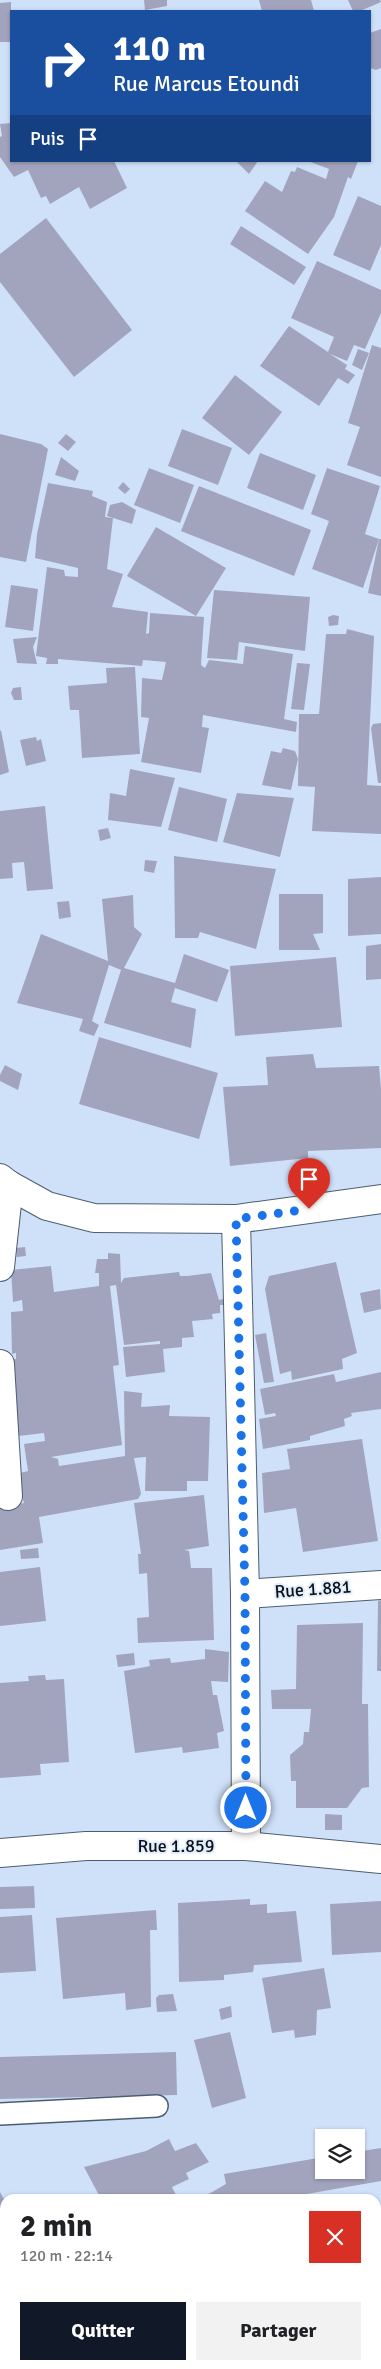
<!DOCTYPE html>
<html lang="fr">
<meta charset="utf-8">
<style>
:root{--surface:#fff;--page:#f2f2f2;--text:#202124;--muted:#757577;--accent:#111827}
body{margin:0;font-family:Signika,sans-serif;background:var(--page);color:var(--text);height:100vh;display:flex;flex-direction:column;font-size:19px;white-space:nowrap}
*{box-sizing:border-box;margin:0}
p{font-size:16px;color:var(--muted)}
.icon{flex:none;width:28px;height:28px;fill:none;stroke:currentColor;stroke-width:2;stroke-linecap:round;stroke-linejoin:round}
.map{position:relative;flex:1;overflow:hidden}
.side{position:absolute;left:0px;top:2194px;width:381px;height:176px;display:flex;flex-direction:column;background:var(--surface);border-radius:15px 15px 0 0;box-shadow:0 1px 4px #0004}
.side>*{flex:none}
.hud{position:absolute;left:10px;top:10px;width:361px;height:152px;border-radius:0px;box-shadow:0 1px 4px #0004;background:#1a4fa0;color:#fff;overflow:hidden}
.tools{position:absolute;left:315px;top:2129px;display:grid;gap:10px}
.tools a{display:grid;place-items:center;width:50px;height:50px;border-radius:0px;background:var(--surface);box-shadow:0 1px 4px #0004;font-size:25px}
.pin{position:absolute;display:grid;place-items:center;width:42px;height:42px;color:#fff;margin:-51px -21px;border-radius:50% 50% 50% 0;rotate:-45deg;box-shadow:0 0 5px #0007}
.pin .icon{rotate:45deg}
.me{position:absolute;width:55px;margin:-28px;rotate:0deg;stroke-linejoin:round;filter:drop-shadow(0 0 4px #0008)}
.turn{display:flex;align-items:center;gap:18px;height:105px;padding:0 20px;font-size:22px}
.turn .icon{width:65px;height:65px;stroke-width:2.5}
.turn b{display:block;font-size:35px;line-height:42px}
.then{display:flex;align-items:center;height:48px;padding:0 20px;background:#0003;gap:10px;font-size:19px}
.round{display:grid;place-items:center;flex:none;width:52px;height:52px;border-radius:0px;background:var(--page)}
.headline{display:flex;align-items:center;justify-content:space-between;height:85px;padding:0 20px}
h1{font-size:30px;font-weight:700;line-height:38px}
.primary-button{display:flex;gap:10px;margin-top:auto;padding:10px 20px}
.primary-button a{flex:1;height:58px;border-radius:0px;background:var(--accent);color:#fff;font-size:20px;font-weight:700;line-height:58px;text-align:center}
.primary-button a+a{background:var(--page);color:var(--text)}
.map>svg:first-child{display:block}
</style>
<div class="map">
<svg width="381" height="2369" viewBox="0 0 381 2369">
<rect width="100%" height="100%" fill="#cfe1f9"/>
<g fill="#a2a4be">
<polygon points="144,0 167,0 167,6 145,10"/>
<polygon points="259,0 311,0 314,11 262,11"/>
<polygon points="348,0 380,0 381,2 360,11 353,11"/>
<polygon points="11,2 11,42 0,42 0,3"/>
<polygon points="381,29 381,68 376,70 370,68 370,33"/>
<polygon points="11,123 11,161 114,161 127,188 90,209 79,187 50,204 46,196 41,198 28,170 14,177 0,157 0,137 2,136 0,124"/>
<polygon points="236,161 258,161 249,174"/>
<polygon points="308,161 358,161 351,179 348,177 334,217 308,254 245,211 265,181 282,192 291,171 295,172 297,167 326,179 329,169"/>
<polygon points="358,196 381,206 381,245 370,271 333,255"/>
<polygon points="46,218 132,330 74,377 0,282 0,254"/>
<polygon points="241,226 306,267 294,285 230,244"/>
<polygon points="317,261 381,290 381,313 365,349 354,345 347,361 330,354 347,365 345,369 355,375 348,384 338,378 319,406 260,366 289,326 328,352 334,337 291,318"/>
<polygon points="372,345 381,348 381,477 347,465 360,427 348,423"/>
<polygon points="358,349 369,353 362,370 352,365"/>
<polygon points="235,375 282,412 249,455 202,418"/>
<polygon points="182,429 232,448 218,485 168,466"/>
<polygon points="0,434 41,444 48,449 26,562 0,557"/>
<polygon points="66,434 76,442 68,451 58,443"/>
<polygon points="260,453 316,475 303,510 247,488"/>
<polygon points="61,457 79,471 75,481 55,475"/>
<polygon points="149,468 194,485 180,523 134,505"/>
<polygon points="327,468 380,486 365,534 379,539 363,588 312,569 329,521 311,514"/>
<polygon points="123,482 130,489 125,494 118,488"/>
<polygon points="48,483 93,491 92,496 107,502 105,517 113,518 107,569 123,574 112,607 148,612 146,634 149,633 150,613 204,617 201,665 205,668 209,660 243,664 245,646 293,654 284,719 297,722 296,732 203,715 202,727 209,728 201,773 141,762 149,718 141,717 142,678 162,680 166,662 143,660 142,666 58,659 58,664 46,664 47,658 36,656 47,567 64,570 65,576 78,577 78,568 35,558 37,534"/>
<polygon points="199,486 311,530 294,576 181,531"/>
<polygon points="122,502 136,510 132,524 107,516 110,505"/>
<polygon points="156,527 226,568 196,616 127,576"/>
<polygon points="379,539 381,539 381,596 368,593"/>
<polygon points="11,585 38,589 33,631 5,627"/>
<polygon points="214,590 310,597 305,651 239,642 237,660 207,658"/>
<polygon points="333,615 339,616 338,625 329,626 328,617"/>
<polygon points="347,629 374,636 367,785 381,786 381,834 312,831 315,787 298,786 299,714 319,714 326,634 346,634"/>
<polygon points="37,637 33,647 37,664 17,663 13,639"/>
<polygon points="297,663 310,664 304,710 291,709"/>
<polygon points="135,667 140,754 82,758 79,710 70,710 68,686 107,683 106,668"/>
<polygon points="21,687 22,700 14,700 11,693 13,688"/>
<polygon points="381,723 381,783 378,783 371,728 373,724"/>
<polygon points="1,730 9,772 0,775 0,731"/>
<polygon points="36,737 37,741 41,739 46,761 26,766 20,740"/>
<polygon points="283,748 295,751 298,759 291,790 262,785 271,751 281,753"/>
<polygon points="130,769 175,778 161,827 108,820 110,793 126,796"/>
<polygon points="179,787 227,799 217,842 168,830"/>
<polygon points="237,793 294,798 280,857 223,842"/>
<polygon points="45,806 53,889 27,891 24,862 12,863 13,878 0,879 0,811"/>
<polygon points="108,828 111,838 100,841 98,830"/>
<polygon points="174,856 276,869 256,949 200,932 198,938 175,938"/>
<polygon points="145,860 157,861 154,873 144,871"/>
<polygon points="381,877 381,934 348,936 348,879"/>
<polygon points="279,894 323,894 323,933 313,934 320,950 279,950"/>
<polygon points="133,895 134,927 142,934 124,968 175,983 184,954 229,970 217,1002 175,988 171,1002 196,1009 191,1048 104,1023 121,970 109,965 92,1021 99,1025 94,1036 79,1031 83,1019 17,1003 41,934 108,961 102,899"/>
<polygon points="69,901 71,917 59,919 57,902"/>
<polygon points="381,944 381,979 366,980 366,946"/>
<polygon points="336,957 342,1027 235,1036 230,966"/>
<polygon points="99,1037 218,1073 199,1139 79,1104"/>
<polygon points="313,1054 316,1068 379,1066 381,1089 381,1148 308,1151 308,1158 230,1166 223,1087 268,1085 266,1057"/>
<polygon points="5,1065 22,1074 18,1090 0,1081 0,1075"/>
<polygon points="25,1247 26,1256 17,1257 16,1248"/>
<polygon points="108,1253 120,1254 121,1283 124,1278 179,1272 180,1276 187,1276 211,1273 219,1300 223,1299 224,1305 220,1305 220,1313 212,1314 213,1319 192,1321 194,1337 182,1338 182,1347 163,1349 165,1372 126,1377 123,1347 160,1344 160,1341 124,1345 116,1285 110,1286 119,1365 113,1366 122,1445 51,1457 58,1459 59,1466 125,1456 124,1391 142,1393 141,1407 170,1405 169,1416 210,1417 208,1481 187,1481 187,1491 145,1491 146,1457 134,1458 141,1494 138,1499 39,1517 43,1543 0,1550 0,1507 24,1503 16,1474 28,1471 24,1444 45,1441 44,1433 10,1437 8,1360 16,1359 16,1353 12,1354 11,1312 23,1311 22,1300 13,1302 11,1270 51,1266 54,1292 99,1286 99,1273 95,1273 97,1259 108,1259"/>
<polygon points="336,1262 357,1353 342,1359 343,1369 292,1380 291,1371 280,1374 265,1289 269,1276"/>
<polygon points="380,1289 381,1309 364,1313 360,1293"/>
<polygon points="266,1333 274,1382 264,1383 255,1335"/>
<polygon points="381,1372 381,1409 351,1413 352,1416 344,1419 345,1426 310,1436 310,1440 263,1449 259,1419 276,1416 275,1413 265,1415 260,1389 334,1374 336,1382"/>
<polygon points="362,1439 378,1541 303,1552 296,1508 264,1513 262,1473 290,1469 287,1449"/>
<polygon points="204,1495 209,1546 184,1550 189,1551 191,1568 212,1568 214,1640 138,1643 137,1618 149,1617 147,1573 139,1574 138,1554 141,1554 134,1503"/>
<polygon points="38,1548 39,1558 21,1559 20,1550"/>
<polygon points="40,1567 46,1621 0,1626 0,1572"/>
<polygon points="381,1600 381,1671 377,1671 378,1601"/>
<polygon points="363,1623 362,1704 368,1704 369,1787 362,1788 347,1808 296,1808 296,1781 291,1781 290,1755 303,1744 304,1732 309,1732 311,1709 272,1709 271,1690 296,1689 297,1625"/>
<polygon points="205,1649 229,1652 228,1682 211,1681 213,1695 217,1695 224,1731 217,1733 219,1748 183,1753 182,1747 135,1753 124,1671 150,1666 149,1660 170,1658 171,1663 205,1659"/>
<polygon points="134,1653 135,1665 118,1667 116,1655"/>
<polygon points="45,1675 46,1680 64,1679 69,1762 40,1764 41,1775 0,1778 0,1683 29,1681 28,1676"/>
<polygon points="325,1814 342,1815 342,1830 325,1830"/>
<polygon points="34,1886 35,1908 0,1909 0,1887"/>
<polygon points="250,1899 250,1905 267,1904 267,1913 296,1911 302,1962 254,1965 253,1972 224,1975 224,1980 179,1982 178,1903"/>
<polygon points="381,1901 381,1952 332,1955 330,1904"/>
<polygon points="156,1910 157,1930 150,1930 151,2007 126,2010 125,1993 63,1999 56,1918"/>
<polygon points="32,1915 36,1971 0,1973 0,1917"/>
<polygon points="324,1968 331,2008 317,2010 316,2035 295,2038 294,2030 272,2033 262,1978"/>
<polygon points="173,1994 177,2011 157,2012 156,1998 159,1995"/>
<polygon points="231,2006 232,2017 221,2020 219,2009"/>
<polygon points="230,2032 246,2098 212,2108 194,2040"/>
<polygon points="176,2052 177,2095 0,2099 0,2057"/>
<polygon points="169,2139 175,2151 196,2143 209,2162 186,2173 189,2179 172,2187 178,2199 101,2199 84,2167 146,2151"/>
<polygon points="381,2148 381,2181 278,2199 200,2199 226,2184 224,2174 324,2157 324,2170 356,2170 356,2152"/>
<polygon points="0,2192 5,2201 5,2290 0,2293"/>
<polygon points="381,2267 381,2366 371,2369 347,2367 285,2369 284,2365 376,2365 376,2269"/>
<polygon points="38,2365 193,2365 188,2369 116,2369 113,2365 108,2369 33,2369"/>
<polygon points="237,2365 262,2365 263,2369 239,2369"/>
</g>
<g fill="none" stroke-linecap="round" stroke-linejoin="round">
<defs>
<polyline id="lane" points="0,2114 157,2106"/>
<g id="street">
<polyline points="236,1219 245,1594 246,1846"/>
<polyline points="0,1267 9,1185"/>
<polyline points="0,1364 8,1496"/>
<polyline points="245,1594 381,1585"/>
<polyline points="0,1853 86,1846 246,1846 381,1859"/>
<polyline points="0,2324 5,2321"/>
</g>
<polyline id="secondary" points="0,1178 9,1185 47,1206 94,1218 236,1219 381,1199"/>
</defs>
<use href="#lane" stroke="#4d5d71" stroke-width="24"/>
<use href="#street" stroke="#4d5d71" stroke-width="30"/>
<use href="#secondary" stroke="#4d5d71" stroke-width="30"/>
<use href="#lane" stroke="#fff" stroke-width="21"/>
<use href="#street" stroke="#fff" stroke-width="28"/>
<use href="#secondary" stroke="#fff" stroke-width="28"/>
</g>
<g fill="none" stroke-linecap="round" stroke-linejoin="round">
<polyline stroke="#1a73e8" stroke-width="9" stroke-dasharray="0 16.2" points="246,1808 245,1594 236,1219 309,1209"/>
</g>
<g text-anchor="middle" stroke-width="4" stroke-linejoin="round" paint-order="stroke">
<g font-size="18" fill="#0a1018" stroke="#e3eefc">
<text transform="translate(313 1589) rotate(-4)" y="6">Rue 1.881</text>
<text x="176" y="1852">Rue 1.859</text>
</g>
</g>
</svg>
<div class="tools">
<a><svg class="icon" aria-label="layers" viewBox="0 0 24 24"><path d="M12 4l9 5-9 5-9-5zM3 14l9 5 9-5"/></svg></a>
</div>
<div class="pin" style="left:309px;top:1209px;background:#d93025"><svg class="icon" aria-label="arrive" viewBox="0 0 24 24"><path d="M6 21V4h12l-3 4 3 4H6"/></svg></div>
<svg class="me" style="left:246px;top:1808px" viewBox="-20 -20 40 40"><circle r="17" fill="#1a73e8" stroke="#fff" stroke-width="3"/><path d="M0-11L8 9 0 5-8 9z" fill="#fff"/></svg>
<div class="hud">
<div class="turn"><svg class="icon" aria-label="right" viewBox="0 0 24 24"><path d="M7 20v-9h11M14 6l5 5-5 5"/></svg><div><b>110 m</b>Rue Marcus Etoundi</div></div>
<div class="then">Puis<svg class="icon" aria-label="arrive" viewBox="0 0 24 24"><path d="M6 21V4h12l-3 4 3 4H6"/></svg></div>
</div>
<section class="side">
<div class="headline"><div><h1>2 min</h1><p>120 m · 22:14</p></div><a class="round" style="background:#d93025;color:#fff"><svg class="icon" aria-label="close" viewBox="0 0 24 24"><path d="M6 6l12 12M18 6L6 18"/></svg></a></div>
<div class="primary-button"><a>Quitter</a><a>Partager</a></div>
</section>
</div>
